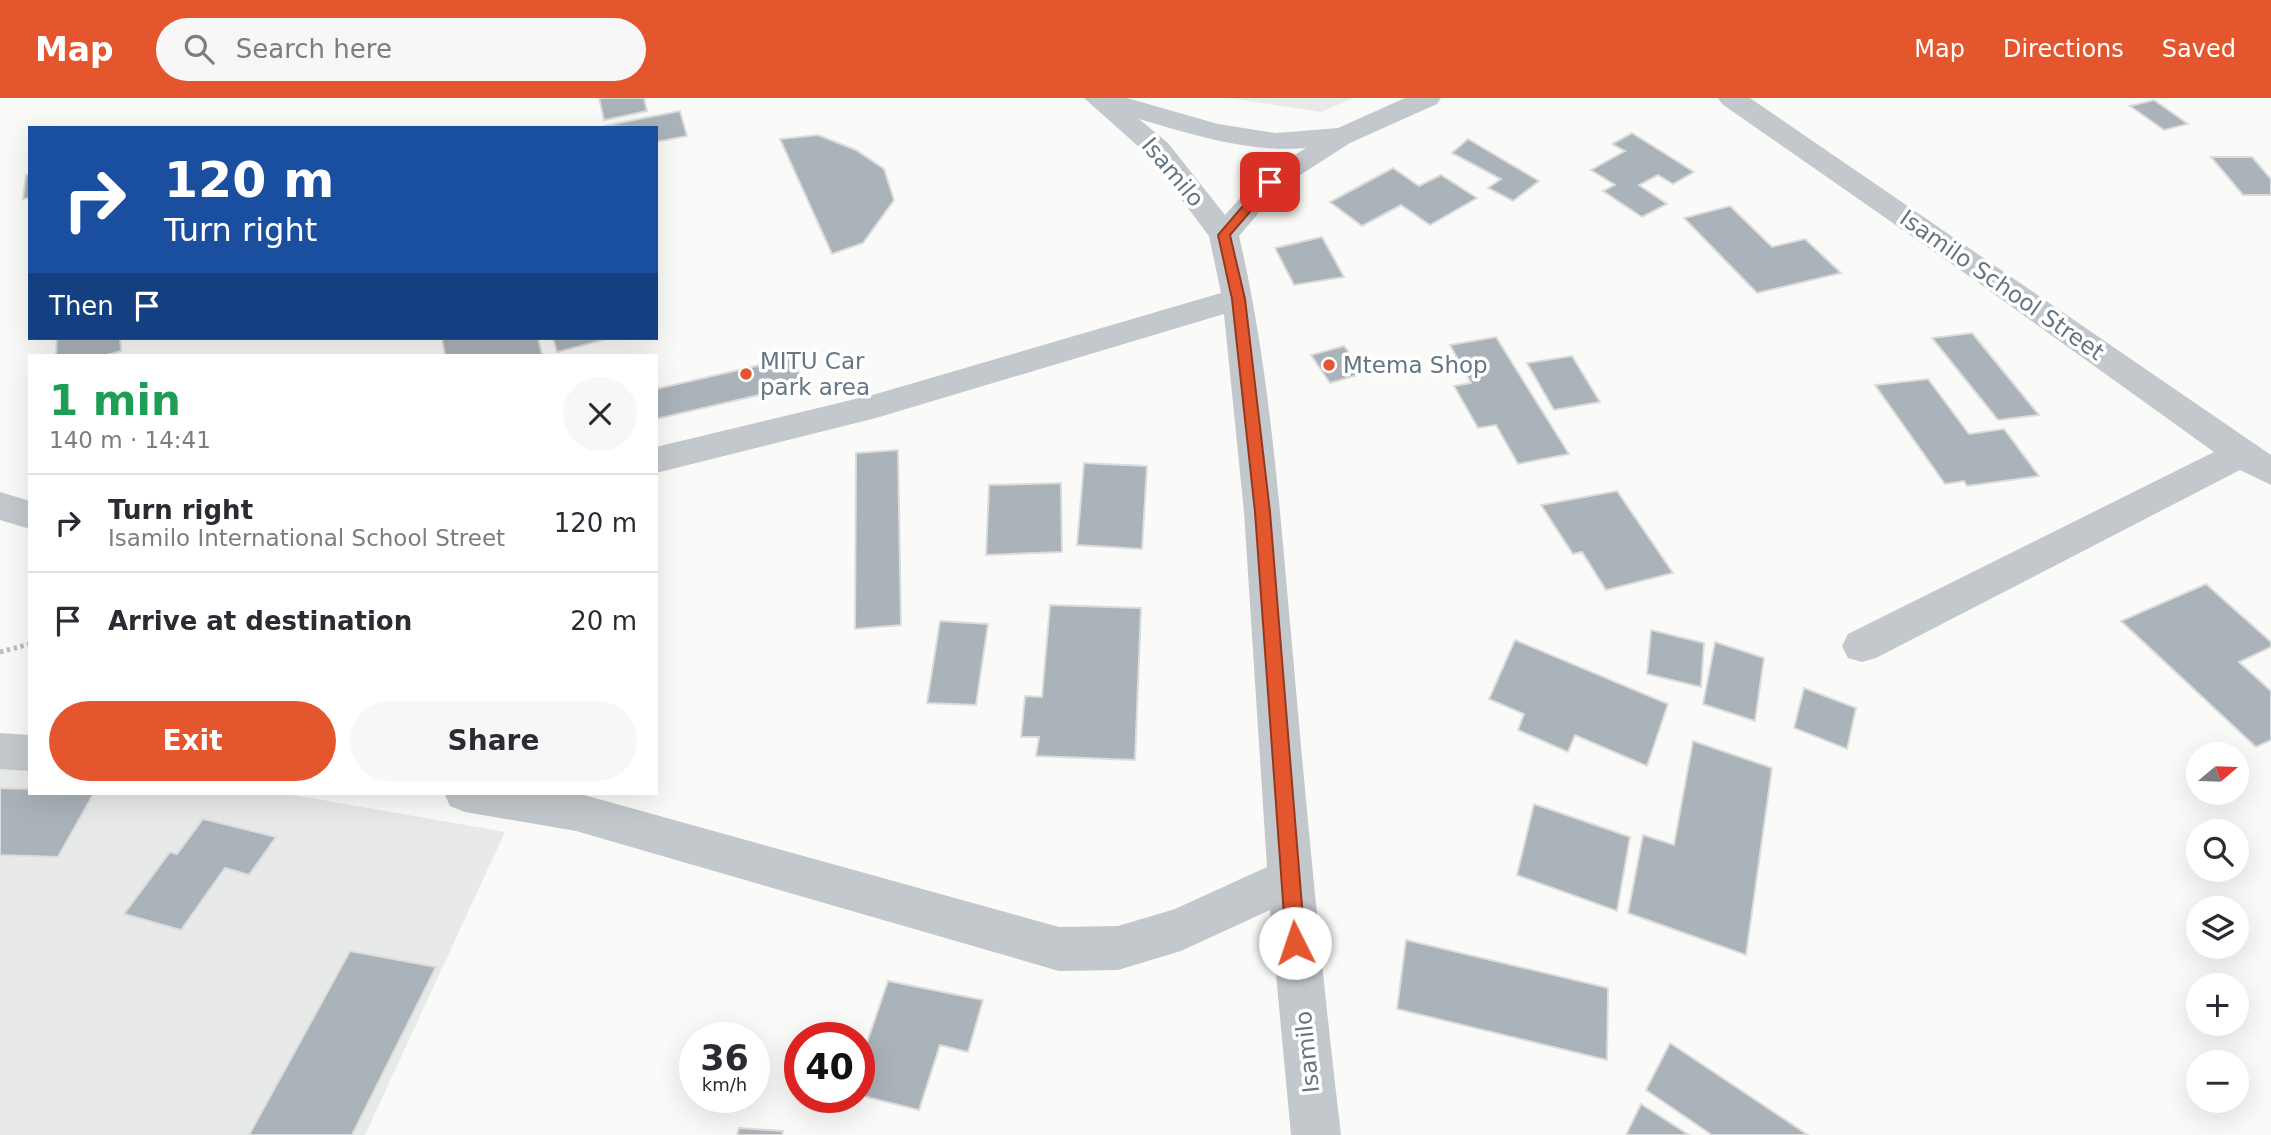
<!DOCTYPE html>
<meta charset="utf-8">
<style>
:root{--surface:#fff;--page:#f7f7f7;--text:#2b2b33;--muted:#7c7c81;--line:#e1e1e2;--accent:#e4572e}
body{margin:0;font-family:"DejaVu Sans",sans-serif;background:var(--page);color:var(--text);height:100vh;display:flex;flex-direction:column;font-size:26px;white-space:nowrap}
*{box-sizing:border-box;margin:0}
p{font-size:23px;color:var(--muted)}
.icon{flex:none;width:38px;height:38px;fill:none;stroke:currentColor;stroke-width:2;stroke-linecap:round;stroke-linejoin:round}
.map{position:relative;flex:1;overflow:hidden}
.side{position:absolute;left:28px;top:256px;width:630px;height:441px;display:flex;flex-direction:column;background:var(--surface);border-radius:0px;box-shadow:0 7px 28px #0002}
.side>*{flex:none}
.hud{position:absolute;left:28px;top:28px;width:630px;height:214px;border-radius:0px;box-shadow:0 7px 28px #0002;background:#1a4fa0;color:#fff;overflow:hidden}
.needle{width:46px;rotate:71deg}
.controls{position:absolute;left:2186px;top:644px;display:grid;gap:14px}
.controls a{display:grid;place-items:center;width:63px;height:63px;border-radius:50%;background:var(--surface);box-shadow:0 7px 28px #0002;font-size:35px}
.speed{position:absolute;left:679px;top:924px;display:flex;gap:14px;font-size:35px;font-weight:700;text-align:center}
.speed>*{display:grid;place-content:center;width:91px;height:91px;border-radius:50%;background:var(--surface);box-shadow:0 7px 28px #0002;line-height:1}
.speed small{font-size:18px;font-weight:400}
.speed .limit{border:10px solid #d22;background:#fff;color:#111}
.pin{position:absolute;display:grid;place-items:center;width:60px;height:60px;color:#fff;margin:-30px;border-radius:14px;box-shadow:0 4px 10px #0006}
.me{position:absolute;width:77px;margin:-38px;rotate:356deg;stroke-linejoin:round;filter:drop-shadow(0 0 5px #0008)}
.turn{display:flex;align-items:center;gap:24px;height:147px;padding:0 21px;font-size:32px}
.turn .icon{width:91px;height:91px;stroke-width:2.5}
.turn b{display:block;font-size:49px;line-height:60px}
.then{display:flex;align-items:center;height:66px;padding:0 21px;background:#0003;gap:14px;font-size:26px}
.round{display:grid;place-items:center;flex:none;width:74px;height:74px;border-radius:37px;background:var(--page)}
.summary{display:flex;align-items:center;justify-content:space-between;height:119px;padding:0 21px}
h1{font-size:42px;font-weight:700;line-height:52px;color:#1e9e55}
.primary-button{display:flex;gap:14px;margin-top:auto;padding:14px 21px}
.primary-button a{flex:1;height:80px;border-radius:42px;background:var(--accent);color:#fff;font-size:28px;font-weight:700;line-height:80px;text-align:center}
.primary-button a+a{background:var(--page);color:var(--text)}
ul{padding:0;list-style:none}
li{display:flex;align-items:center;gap:21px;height:98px;padding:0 21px;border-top:2px solid var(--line)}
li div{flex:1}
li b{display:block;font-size:26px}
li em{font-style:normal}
header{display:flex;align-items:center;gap:42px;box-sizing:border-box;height:98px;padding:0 35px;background:var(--accent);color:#fff}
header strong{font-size:33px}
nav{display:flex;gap:38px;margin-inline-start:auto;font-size:24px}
.search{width:490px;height:63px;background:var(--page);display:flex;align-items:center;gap:18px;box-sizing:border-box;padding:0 24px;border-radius:38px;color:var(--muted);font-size:26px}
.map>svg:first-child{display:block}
</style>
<header>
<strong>Map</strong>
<div class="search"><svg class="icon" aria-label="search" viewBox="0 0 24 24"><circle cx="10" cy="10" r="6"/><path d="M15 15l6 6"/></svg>Search here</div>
<nav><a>Map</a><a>Directions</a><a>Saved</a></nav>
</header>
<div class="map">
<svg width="2271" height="1037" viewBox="0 0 2271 1037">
<rect width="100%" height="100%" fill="#fafaf8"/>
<g fill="#e8e9e9">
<polygon points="1228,0 1353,0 1321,14"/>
<polygon points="0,645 30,650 30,695 282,695 505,734 365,1037 0,1037"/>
</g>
<g fill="#aab3b9" stroke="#dcdcda" stroke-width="2">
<polygon points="599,0 644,0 647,13 604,22"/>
<polygon points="2154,2 2188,26 2164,32 2130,8"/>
<polygon points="680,13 687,38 656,44 656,30 604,28"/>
<polygon points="1632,35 1694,74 1673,86 1658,77 1639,87 1667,106 1642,119 1603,93 1615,87 1591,72 1625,53 1612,46"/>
<polygon points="818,37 856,52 884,71 894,102 863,145 832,156 780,41"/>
<polygon points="1468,41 1539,83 1513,103 1488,90 1501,81 1452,55"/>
<polygon points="2211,59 2252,59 2271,81 2271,97 2243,97"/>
<polygon points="1393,70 1419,88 1441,77 1477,100 1430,127 1401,107 1362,128 1330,104"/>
<polygon points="30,76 30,100 23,101 26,77"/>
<polygon points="1730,108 1772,149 1805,141 1841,175 1757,195 1684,120"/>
<polygon points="1322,139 1344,179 1294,187 1275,150"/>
<polygon points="1972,235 2039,317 1998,322 1932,240"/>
<polygon points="1496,239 1569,356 1518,366 1496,327 1478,330 1454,288 1471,285 1450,247"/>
<polygon points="57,240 120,240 121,253 107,257 56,257"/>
<polygon points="442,240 538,240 542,257 445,257"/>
<polygon points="553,240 610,240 557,254"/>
<polygon points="1344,248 1365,275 1330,285 1311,257"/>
<polygon points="1572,258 1600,304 1554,312 1527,265"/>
<polygon points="795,259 802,287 656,321 656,291"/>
<polygon points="1928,281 1969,336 2004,331 2039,378 1967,388 1964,383 1945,386 1875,287"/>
<polygon points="898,352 901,527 855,531 856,355"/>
<polygon points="1084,365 1147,368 1142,451 1077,447"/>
<polygon points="1061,385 1062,454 986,457 989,387"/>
<polygon points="1617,393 1673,475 1606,492 1582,454 1573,456 1541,407"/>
<polygon points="2206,486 2271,544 2271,549 2239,564 2271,593 2271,642 2256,649 2121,523"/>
<polygon points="1050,507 1141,510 1135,662 1036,658 1039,639 1021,639 1025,598 1042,599"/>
<polygon points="940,523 988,526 976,607 927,605"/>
<polygon points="1651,532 1704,545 1701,589 1647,576"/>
<polygon points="1515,542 1668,606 1647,668 1575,637 1568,654 1518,632 1524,616 1489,601"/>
<polygon points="1715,544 1764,560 1755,623 1703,606"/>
<polygon points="1804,590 1856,610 1847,651 1794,630"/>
<polygon points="1693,643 1772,670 1746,857 1628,815 1643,737 1674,747"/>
<polygon points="0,690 30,691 30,695 94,695 58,759 0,757"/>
<polygon points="1534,706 1630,739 1617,813 1517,777"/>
<polygon points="203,721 276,739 249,777 225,770 181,832 124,816 170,754 177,756"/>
<polygon points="1406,842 1608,890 1607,962 1397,911"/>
<polygon points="350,853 436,869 352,1037 249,1037"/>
<polygon points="888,883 983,902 968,954 940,947 919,1012 859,997 859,968"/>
<polygon points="1670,945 1808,1037 1712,1037 1646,992"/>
<polygon points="1641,1006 1689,1037 1626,1037"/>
<polygon points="739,1030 783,1033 782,1037 737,1037"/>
</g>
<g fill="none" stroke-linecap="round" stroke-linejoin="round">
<polyline stroke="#bbbfc2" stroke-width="5" stroke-dasharray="3.5 3.5" stroke-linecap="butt" points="0,554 30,546"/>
<g fill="#c3c8cc" fill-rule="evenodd">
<path d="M1084,0H1127L1218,26L1276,35L1338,30L1405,0H1441L1437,6L1350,45L1280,90L1239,138C1271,275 1280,418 1293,558C1307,718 1322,877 1341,1037H1291L1270,812L1181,853L1118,872L1059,873L576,733L465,714L450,708L444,695H577L1059,829L1118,828L1175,811L1267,769L1244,414L1224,216L876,320L656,375V349L876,296L1221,195L1209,138L1148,57ZM1139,21C1194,37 1248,55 1306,50L1260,78L1225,117L1168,45Z"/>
<polygon points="1718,0 1750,0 2271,357 2271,387 2240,372 1876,560 1862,564 1848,560 1842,548 1848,536 2214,354 1969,178 1722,6"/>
<polygon points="0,394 30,403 30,431 0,422"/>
<polygon points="0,635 30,637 30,673 0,671"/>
</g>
</g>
<polygon fill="#e4572e" stroke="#94391e" stroke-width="2" points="1270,80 1274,81 1274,86 1230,137 1245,201 1270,414 1305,845 1302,851 1295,854 1289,851 1286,845 1255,414 1232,201 1218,137 1266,81"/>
<g fill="#e4572e" stroke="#fff" stroke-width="2.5">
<circle cx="1329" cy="267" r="7"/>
<circle cx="746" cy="276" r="7"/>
</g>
<g text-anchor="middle" stroke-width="7" stroke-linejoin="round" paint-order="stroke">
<g font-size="23" fill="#657683" stroke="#fff">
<text transform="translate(1173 74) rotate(50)" y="8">Isamilo</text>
<text transform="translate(2002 187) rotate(35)" y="8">Isamilo School Street</text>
<text transform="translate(1307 954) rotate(-96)" y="8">Isamilo</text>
</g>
<g font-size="23" fill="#657683" stroke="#fff" text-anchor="start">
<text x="760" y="271">MITU Car<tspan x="760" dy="26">park area</tspan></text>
<text x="1343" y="275">Mtema Shop</text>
</g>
</g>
</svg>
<div class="controls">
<a><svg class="needle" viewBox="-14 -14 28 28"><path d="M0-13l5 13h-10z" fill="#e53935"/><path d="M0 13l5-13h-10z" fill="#7c7c81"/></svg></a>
<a><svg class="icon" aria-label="search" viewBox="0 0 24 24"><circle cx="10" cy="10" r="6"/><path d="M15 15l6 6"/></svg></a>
<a><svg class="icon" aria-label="layers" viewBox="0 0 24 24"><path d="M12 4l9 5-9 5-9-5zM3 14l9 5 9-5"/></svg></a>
<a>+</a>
<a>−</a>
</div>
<div class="speed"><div>36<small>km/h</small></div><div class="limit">40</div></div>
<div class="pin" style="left:1270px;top:84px;background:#d93025"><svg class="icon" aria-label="arrive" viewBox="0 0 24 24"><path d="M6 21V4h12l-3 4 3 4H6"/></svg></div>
<svg class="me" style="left:1295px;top:845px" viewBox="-20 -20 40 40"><circle r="19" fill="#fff"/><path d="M0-13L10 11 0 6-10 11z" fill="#e4572e"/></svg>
<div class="hud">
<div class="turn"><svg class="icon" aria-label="right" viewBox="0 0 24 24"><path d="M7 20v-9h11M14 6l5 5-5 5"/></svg><div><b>120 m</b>Turn right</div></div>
<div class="then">Then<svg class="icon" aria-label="arrive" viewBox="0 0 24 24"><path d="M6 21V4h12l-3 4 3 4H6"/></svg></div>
</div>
<section class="side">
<div class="summary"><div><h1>1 min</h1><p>140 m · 14:41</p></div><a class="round"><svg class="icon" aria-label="close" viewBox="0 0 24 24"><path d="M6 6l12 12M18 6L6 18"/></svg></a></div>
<ul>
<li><svg class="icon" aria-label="right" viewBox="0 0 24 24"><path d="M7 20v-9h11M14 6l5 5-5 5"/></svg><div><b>Turn right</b><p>Isamilo International School Street</p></div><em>120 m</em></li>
<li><svg class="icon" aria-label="arrive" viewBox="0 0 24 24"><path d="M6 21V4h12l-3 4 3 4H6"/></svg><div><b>Arrive at destination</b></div><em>20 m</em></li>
</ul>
<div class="primary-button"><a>Exit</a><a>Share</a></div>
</section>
</div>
